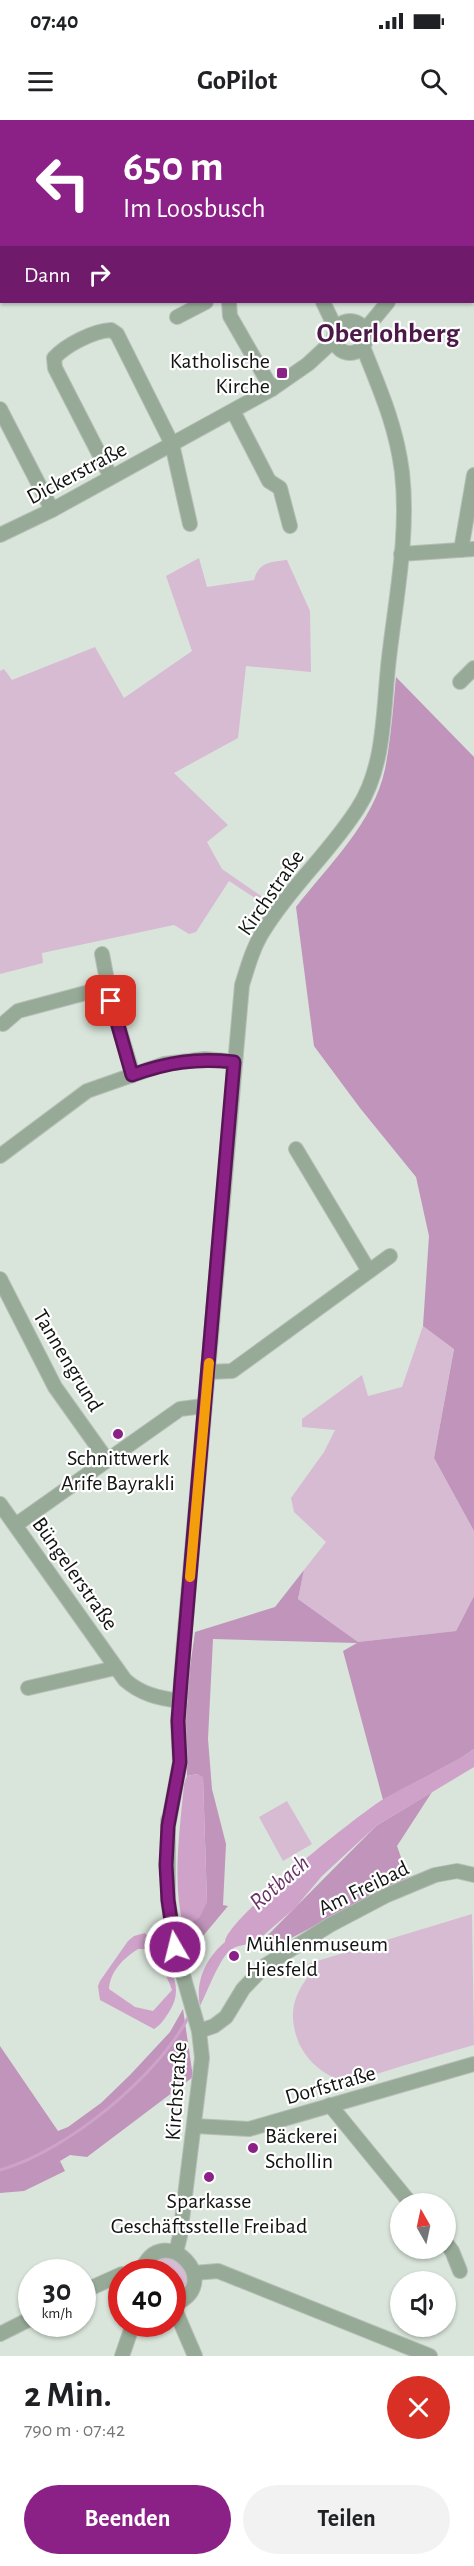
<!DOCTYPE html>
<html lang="de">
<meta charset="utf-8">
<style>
:root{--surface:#fff;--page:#f2f2f2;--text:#202124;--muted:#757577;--accent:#8b2186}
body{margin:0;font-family:"Alegreya Sans",sans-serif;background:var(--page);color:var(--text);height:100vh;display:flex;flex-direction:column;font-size:22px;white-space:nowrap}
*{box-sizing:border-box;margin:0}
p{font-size:20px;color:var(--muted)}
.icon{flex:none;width:33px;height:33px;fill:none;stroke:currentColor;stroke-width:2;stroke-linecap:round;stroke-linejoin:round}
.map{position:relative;height:2236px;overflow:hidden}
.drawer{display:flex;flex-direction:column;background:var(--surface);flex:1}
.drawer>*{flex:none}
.hud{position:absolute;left:0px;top:0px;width:474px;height:183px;box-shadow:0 2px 4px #0004;background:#8b2186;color:#fff;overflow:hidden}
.needle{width:39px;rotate:351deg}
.buttons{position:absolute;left:390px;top:2073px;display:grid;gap:12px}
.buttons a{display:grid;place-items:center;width:66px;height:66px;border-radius:50%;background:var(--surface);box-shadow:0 2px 4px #0004;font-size:30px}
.speed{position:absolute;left:18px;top:2139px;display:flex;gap:12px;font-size:30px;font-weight:700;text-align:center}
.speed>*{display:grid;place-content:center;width:78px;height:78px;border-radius:50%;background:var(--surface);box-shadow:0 2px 4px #0004;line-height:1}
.speed small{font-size:15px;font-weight:400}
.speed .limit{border:9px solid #d22;background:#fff;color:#111}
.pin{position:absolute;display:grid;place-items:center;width:51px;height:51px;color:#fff;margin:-26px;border-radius:12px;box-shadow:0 3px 9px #0006}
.me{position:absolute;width:66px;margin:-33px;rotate:352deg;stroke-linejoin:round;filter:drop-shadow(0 0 4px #0008)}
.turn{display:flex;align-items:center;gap:21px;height:126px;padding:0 24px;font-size:27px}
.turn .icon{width:78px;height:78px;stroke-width:2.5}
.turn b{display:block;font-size:42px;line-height:51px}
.then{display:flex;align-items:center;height:57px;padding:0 24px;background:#0003;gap:12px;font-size:22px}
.round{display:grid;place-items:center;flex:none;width:63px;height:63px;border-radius:32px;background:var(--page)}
.summary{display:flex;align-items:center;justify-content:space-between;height:102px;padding:0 24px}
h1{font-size:36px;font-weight:600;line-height:45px}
.cta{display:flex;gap:12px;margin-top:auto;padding:12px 24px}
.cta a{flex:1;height:69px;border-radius:36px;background:var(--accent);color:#fff;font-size:24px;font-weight:600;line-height:69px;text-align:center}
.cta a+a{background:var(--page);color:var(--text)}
.status{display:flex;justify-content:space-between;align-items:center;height:42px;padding:0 30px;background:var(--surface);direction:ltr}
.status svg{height:16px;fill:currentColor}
header{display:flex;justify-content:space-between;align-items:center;height:78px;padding:0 24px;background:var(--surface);font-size:27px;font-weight:600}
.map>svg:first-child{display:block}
</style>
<div class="status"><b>07:40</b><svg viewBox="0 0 49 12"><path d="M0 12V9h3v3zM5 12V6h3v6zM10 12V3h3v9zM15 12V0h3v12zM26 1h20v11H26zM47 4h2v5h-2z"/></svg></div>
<header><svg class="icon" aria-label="menu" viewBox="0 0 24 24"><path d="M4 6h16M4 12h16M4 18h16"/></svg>GoPilot<svg class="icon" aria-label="search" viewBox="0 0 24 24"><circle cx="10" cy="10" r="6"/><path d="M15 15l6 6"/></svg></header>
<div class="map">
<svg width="474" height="2236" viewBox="0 0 474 2236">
<rect width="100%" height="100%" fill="#d9e5da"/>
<g fill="#d7bbd3">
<path d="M199,438L207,467L254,460C259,442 270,442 287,440L310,491L311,552L246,546L238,618L174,653L228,705L207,722L222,749L270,782L267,786L229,761L196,812L189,814L174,805L42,833L43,843L0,854V551L4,549L12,560L95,527L124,578L192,531L166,456Z"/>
<polygon points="423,1206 454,1228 434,1338 474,1411 474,1476 456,1511 358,1522 298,1479 304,1450 326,1422 294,1392 291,1378 324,1332 335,1310 302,1307 302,1299 362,1255 368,1276 402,1267"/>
<polygon points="287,1681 312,1724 283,1741 259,1697"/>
<path d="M472,1794L474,1925C445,1933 415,1942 386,1951C375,1954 362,1961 351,1961C328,1962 303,1938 297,1918C289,1895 293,1877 307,1858L304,1845Z"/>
<path d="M167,2137C191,2145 195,2163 173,2177L172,2152H148L154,2142Z"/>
</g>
<g fill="#c094bb">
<path d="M396,557L474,637V1411L434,1338L454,1229L423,1206L429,1116L416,1057L360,988L314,926L296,787C328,746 374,702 385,649C391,619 393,588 396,557Z"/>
<polygon points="304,1450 298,1479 358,1522 456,1511 474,1476 474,1629 461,1638 383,1680 343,1531 357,1523 213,1519 208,1619 212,1669 226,1724 223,1785 228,1786 203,1816 183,1815 183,1805 186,1806 207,1782 203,1658 197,1654 187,1656 185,1582 195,1512 275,1487"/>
<polygon points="432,1672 397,1726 408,1757 276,1826 266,1817 376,1706"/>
<polygon points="183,1889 193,1957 87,2037 70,2035 60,2041 65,2051 24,2071 0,2073 0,1926 58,2011 68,2007 101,1983 130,1955 170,1912"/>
</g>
<g fill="#cfa2ca" fill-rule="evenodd">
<path d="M474,1629V1647L376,1706L322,1756L295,1788L258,1820C250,1826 239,1824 232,1829C220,1836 208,1871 200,1886C195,1861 206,1838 225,1822C225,1800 358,1695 382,1680C412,1662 445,1649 474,1629Z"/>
<path d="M197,1654L203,1657L207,1782L200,1797L186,1806L183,1805C172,1759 180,1710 184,1664L187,1656Z"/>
<path d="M145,1813C162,1836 189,1863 169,1892C165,1898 161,1905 154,1909L100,1880L98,1866L100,1861L128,1821L134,1816ZM138,1829H145C158,1841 166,1853 172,1870L153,1891L135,1887L109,1869C110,1851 124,1838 138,1829Z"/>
</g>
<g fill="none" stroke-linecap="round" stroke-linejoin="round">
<path stroke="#cfa2ca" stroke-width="3" d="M0,2050C67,2031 159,1956 190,1894"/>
<defs>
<g id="minor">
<polyline points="211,0 212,2"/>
<polyline points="472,27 474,29"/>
<polyline points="472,107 474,106"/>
<polyline points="229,182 230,196 272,269"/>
<polyline points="323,182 336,209"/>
<polyline points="177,197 206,182"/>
<circle cx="350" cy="217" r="16"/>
<polyline points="364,211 388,182"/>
<polyline points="0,289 52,390"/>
<polyline points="233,291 269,361 280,368 290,406"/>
<path d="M111,357L55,248L54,238C66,225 93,211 111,210L117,214L172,324L190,404"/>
<polyline points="0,415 52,390 272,269 308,244 334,220"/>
<polyline points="461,430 474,355"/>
<polyline points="401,434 474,429"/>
<polyline points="460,562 474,548"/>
<polyline points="102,834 111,881 133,955"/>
<polyline points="3,904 18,891 108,867"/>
<polyline points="296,1029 369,1151"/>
<polyline points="0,1036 87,971 164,944 205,939 235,942"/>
<polyline points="0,1159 55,1267 107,1340"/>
<polyline points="208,1252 232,1251 390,1136"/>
<path d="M0,1384L125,1560C141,1574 158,1578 180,1581"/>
<polyline points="17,1404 180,1289 204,1286"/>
<polyline points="28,1568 115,1548"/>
<polyline points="168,1700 168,1780 175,1827 199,1911 202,1938 180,2116 176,2132"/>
<path d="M168,1706L180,1642L178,1601L184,1522L242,865C248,846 253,827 264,810C291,766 331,731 358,688C386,645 383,587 389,538C396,477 409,414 402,352C396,305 380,270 363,227"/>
<polyline points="199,1911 214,1906 226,1897 243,1869 266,1845 330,1805 387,1775 435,1755 457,1751 474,1755"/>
<polyline points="330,1985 411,2084"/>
<polyline points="195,2006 249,2009 474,1944"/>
<polyline points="446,2123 452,2131 460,2151"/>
<path d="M141,2152C162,2096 229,2165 172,2185"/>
<polyline points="194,2153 218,2151 430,2236"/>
<polyline points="82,2172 122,2154"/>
<polyline points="173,2185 195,2236"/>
<polyline points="0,2214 32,2198"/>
<polyline points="122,2236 133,2204"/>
</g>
</defs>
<use href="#minor" stroke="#b5bfb6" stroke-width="16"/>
<use href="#minor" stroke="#97aa97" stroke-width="14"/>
</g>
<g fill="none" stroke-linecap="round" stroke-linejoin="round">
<defs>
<path id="route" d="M111,881L132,955C169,942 196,938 234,942L181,1561L178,1601L180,1642L168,1706L166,1745L168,1780L175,1827"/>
</defs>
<use href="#route" stroke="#5a1557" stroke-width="15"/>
<use href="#route" stroke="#8b2186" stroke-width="10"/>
<polyline stroke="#f59e0b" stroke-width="10" points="190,1457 209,1243"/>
</g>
<g fill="#8b2186" stroke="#fff" stroke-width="2">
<rect x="276" y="247" width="12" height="12" rx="3"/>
<circle cx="118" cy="1314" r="6"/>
<circle cx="234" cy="1836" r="6"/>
<circle cx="253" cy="2028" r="6"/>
<circle cx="209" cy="2057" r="6"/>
</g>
<g text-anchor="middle" stroke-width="4.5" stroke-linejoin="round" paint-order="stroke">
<g font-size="22" fill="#111411" stroke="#fff">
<text x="270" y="248" text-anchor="end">Katholische<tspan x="270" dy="25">Kirche</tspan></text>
<text x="118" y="1345">Schnittwerk<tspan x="118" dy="25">Arife Bayrakli</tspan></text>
<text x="246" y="1831" text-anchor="start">Mühlenmuseum<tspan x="246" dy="25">Hiesfeld</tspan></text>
<text x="265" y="2023" text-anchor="start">Bäckerei<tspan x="265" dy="25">Schollin</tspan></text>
<text x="209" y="2088">Sparkasse<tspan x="209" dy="25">Geschäftsstelle Freibad</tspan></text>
</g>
<g font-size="22" fill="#111411" stroke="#fff">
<text transform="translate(76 352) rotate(-28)" y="8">Dickerstraße</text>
<text transform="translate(270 772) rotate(-55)" y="8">Kirchstraße</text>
<text transform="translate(69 1240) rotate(59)" y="8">Tannengrund</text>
<text transform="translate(76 1453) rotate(55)" y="8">Büngelerstraße</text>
<text transform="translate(363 1767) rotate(-26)" y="8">Am Freibad</text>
<text transform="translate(330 1964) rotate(-16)" y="8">Dorfstraße</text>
<text transform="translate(175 1971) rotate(-86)" y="8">Kirchstraße</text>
</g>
<g font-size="24" font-style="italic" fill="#6b3367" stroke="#fff">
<text transform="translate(279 1762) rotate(-41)" y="8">Rotbach</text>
</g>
<g font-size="28" font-weight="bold" fill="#4c1948" stroke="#fff">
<text x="388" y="222">Oberlohberg</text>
</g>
</g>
</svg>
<div class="buttons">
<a><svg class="needle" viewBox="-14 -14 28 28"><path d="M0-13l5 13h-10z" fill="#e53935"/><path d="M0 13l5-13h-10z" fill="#757577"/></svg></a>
<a><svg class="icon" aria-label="sound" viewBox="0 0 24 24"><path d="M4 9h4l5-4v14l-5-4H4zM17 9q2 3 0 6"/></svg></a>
</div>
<div class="speed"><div>30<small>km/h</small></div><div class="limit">40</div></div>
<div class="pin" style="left:111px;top:881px;background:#d93025"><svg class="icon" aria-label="arrive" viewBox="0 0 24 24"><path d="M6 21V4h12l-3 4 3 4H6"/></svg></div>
<svg class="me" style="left:175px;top:1827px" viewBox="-20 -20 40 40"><circle r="17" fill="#8b2186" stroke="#fff" stroke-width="3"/><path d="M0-11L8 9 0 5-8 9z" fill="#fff"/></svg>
<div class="hud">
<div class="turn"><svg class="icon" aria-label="left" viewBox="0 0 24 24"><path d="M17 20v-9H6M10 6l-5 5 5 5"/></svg><div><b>650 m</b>Im Loosbusch</div></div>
<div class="then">Dann<svg class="icon" aria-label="right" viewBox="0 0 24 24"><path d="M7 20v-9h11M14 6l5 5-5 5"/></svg></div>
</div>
</div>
<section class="drawer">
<div class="summary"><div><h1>2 Min.</h1><p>790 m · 07:42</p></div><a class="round" style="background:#d93025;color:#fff"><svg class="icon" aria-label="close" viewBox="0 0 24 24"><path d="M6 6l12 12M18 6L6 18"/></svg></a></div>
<div class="cta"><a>Beenden</a><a>Teilen</a></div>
</section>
